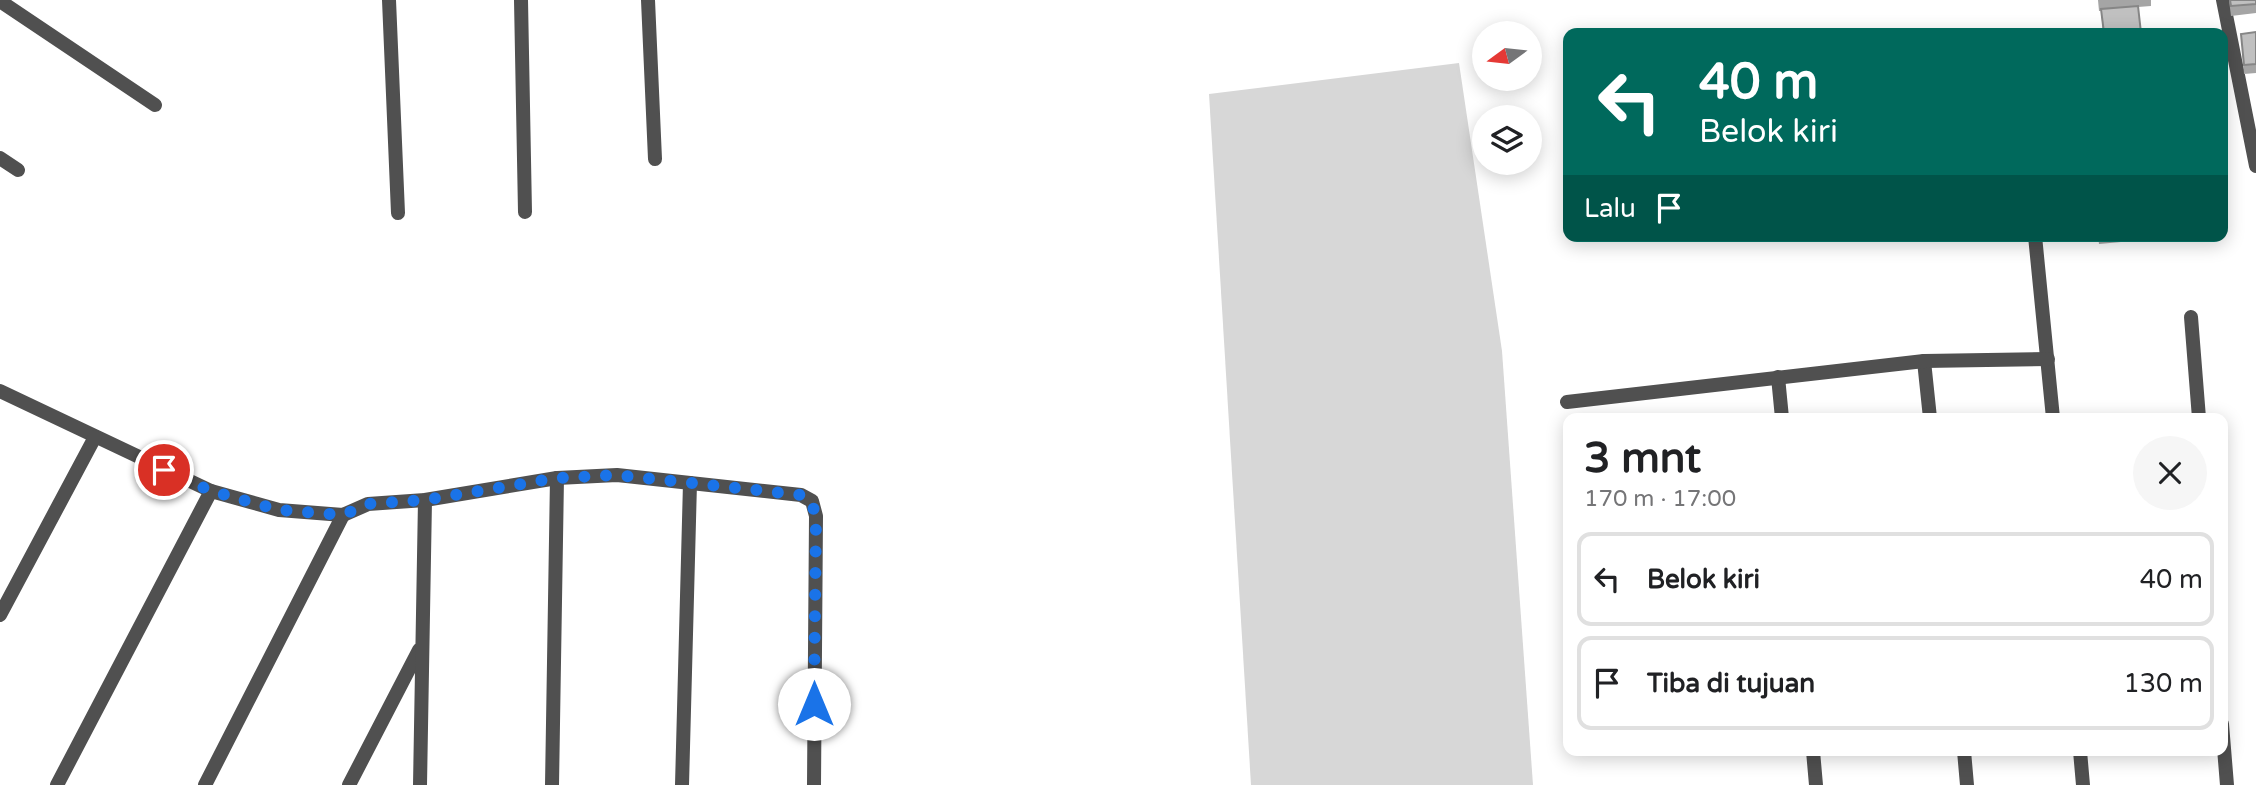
<!DOCTYPE html>
<html lang="id">
<meta charset="utf-8">
<style>
:root{--surface:#fff;--page:#f6f6f6;--text:#202124;--muted:#757577;--line:#e0e0e0}
body{margin:0;font-family:"Varela Round",sans-serif;background:var(--page);color:var(--text);height:100vh;display:flex;flex-direction:column;font-size:26px;white-space:nowrap}
*{box-sizing:border-box;margin:0}
p{font-size:23px;color:var(--muted)}
.icon{flex:none;width:38px;height:38px;fill:none;stroke:currentColor;stroke-width:2;stroke-linecap:round;stroke-linejoin:round}
.map{position:relative;flex:1;overflow:hidden}
.side{position:absolute;left:1563px;top:413px;width:665px;height:343px;display:flex;flex-direction:column;background:var(--surface);border-radius:14px;box-shadow:0 4px 18px #0003}
.side>*{flex:none}
.guide{position:absolute;left:1563px;top:28px;width:665px;height:214px;border-radius:14px;box-shadow:0 4px 18px #0003;background:#00695c;color:#fff;overflow:hidden}
.needle{width:46px;rotate:255deg}
.buttons{position:absolute;left:1472px;top:21px;display:grid;gap:14px}
.buttons a{display:grid;place-items:center;width:70px;height:70px;border-radius:50%;background:var(--surface);box-shadow:0 4px 18px #0003;font-size:35px}
.pin{position:absolute;display:grid;place-items:center;width:60px;height:60px;color:#fff;margin:-30px;border:4px solid #fff;border-radius:50%;box-shadow:0 2px 7px #0007}
.me{position:absolute;width:77px;margin:-38px;rotate:0deg;stroke-linejoin:round;filter:drop-shadow(0 0 5px #0008)}
.turn{display:flex;align-items:center;gap:24px;height:147px;padding:0 21px;font-size:32px}
.turn .icon{width:91px;height:91px;stroke-width:2.5}
.turn b{display:block;font-size:49px;line-height:60px}
.then{display:flex;align-items:center;height:66px;padding:0 21px;background:#0003;gap:14px;font-size:26px}
.round{display:grid;place-items:center;flex:none;width:74px;height:74px;border-radius:37px;background:var(--page)}
.overview{display:flex;align-items:center;justify-content:space-between;height:119px;padding:0 21px}
h1{font-size:42px;font-weight:800;line-height:52px}
ul{padding:0;list-style:none}
li{display:flex;align-items:center;gap:21px;height:94px;margin:0 14px 10px;padding:0 7px;border:4px solid var(--line);border-radius:14px}
li div{flex:1}
li b{display:block;font-size:26px}
li em{font-style:normal}
.map>svg:first-child{display:block}
</style>
<div class="map">
<svg width="2256" height="785" viewBox="0 0 2256 785">
<rect width="100%" height="100%" fill="#fff"/>
<polygon fill="#d7d7d7" points="1459,63 1502,351 1533,785 1251,785 1209,94"/>
<g fill="none" stroke-linecap="round" stroke-linejoin="round">
<g stroke="#505050" stroke-width="14">
<polyline points="389,0 398,213"/>
<polyline points="521,0 525,212"/>
<polyline points="648,0 655,159"/>
<polyline points="2223,0 2256,166"/>
<polyline points="0,1 155,105"/>
<polyline points="0,158 18,170"/>
<polyline points="2035,236 2053,418"/>
<polyline points="2191,317 2199,418"/>
<polyline points="1924,361 1930,418"/>
<polyline points="1778,377 1782,418"/>
<polyline points="0,391 211,491 279,510 343,515 368,504 425,500 557,478 617,475 801,495 812,501 816,516 814,785"/>
<polyline points="1567,402 1924,361 2048,359"/>
<polyline points="0,615 95,437"/>
<polyline points="2222,724 2227,785"/>
<polyline points="1813,751 1816,785"/>
<polyline points="1964,751 1967,785"/>
<polyline points="2080,751 2083,785"/>
<polyline points="57,785 211,491"/>
<polyline points="205,785 343,515"/>
<polyline points="349,785 419,650"/>
<polyline points="420,785 425,500"/>
<polyline points="552,785 557,478"/>
<polyline points="682,785 690,483"/>
</g>
</g>
<g fill="#a5a5a5">
<polygon points="2098,0 2151,0 2151,6 2138,7 2141,33 2103,33 2101,11 2099,11"/>
<polygon points="2229,0 2256,0 2256,13 2231,16"/>
<polygon points="2256,32 2256,73 2244,74 2241,34"/>
<polygon points="2098,236 2176,236 2176,237 2099,244"/>
</g>
<g fill="#c0c0c0" stroke="#868686" stroke-width="2">
<polygon points="2230,0 2256,0 2256,4 2231,6"/>
<polygon points="2138,6 2141,33 2104,33 2101,9"/>
<polygon points="2256,32 2256,64 2244,65 2241,34"/>
</g>
<g fill="none" stroke-linecap="round" stroke-linejoin="round">
<polyline stroke="#1a73e8" stroke-width="12" stroke-dasharray="0 21.6" points="164,470 211,491 279,510 343,515 368,504 425,500 557,478 617,475 802,495 811,501 816,516 814,704"/>
</g>
</svg>
<div class="buttons">
<a><svg class="needle" viewBox="-14 -14 28 28"><path d="M0-13l5 13h-10z" fill="#e53935"/><path d="M0 13l5-13h-10z" fill="#757577"/></svg></a>
<a><svg class="icon" aria-label="layers" viewBox="0 0 24 24"><path d="M12 4l9 5-9 5-9-5zM3 14l9 5 9-5"/></svg></a>
</div>
<div class="pin" style="left:164px;top:470px;background:#d93025"><svg class="icon" aria-label="arrive" viewBox="0 0 24 24"><path d="M6 21V4h12l-3 4 3 4H6"/></svg></div>
<svg class="me" style="left:814px;top:704px" viewBox="-20 -20 40 40"><circle r="19" fill="#fff"/><path d="M0-13L10 11 0 6-10 11z" fill="#1a73e8"/></svg>
<div class="guide">
<div class="turn"><svg class="icon" aria-label="left" viewBox="0 0 24 24"><path d="M17 20v-9H6M10 6l-5 5 5 5"/></svg><div><b>40 m</b>Belok kiri</div></div>
<div class="then">Lalu<svg class="icon" aria-label="arrive" viewBox="0 0 24 24"><path d="M6 21V4h12l-3 4 3 4H6"/></svg></div>
</div>
<section class="side">
<div class="overview"><div><h1>3 mnt</h1><p>170 m · 17:00</p></div><a class="round"><svg class="icon" aria-label="close" viewBox="0 0 24 24"><path d="M6 6l12 12M18 6L6 18"/></svg></a></div>
<ul>
<li><svg class="icon" aria-label="left" viewBox="0 0 24 24"><path d="M17 20v-9H6M10 6l-5 5 5 5"/></svg><div><b>Belok kiri</b></div><em>40 m</em></li>
<li><svg class="icon" aria-label="arrive" viewBox="0 0 24 24"><path d="M6 21V4h12l-3 4 3 4H6"/></svg><div><b>Tiba di tujuan</b></div><em>130 m</em></li>
</ul>
</section>
</div>
